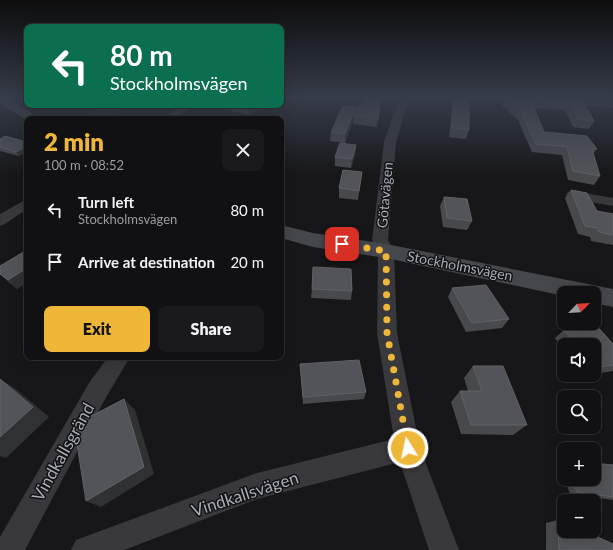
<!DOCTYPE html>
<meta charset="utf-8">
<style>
:root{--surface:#111113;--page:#1a1a1c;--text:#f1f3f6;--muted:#9c9da0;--line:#303133;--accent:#efb738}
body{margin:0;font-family:Lato,sans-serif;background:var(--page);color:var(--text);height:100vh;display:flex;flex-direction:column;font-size:15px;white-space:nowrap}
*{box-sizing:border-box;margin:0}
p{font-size:13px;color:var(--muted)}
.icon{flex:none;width:22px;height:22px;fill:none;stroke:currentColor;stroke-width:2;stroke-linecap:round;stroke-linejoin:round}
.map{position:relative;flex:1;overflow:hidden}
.sheet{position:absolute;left:24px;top:116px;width:260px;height:244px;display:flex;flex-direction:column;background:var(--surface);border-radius:8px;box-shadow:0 4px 16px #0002,0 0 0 1px var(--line)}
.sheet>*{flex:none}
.top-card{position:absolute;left:24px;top:24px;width:260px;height:84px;border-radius:8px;box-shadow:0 4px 16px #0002,0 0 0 1px var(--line);background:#0b6e4f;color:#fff;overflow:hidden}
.needle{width:26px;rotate:65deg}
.tools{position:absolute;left:557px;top:286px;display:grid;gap:8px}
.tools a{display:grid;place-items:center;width:44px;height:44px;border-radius:8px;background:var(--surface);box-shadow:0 4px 16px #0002,0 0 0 1px var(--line);font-size:20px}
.pin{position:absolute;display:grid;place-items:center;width:34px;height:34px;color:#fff;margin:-17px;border-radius:8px;box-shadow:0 2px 6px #0006}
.me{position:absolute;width:44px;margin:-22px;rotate:350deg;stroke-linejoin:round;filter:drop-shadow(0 0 3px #0008)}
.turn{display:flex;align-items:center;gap:14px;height:84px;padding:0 20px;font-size:18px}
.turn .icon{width:52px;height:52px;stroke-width:2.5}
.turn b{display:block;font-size:28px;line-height:34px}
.round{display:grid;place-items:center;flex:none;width:42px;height:42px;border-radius:8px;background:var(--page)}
.head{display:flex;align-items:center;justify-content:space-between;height:68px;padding:0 20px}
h1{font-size:24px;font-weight:800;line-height:30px;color:var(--accent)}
.action{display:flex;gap:8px;margin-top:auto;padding:8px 20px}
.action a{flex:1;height:46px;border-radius:8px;background:var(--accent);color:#111;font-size:16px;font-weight:800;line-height:46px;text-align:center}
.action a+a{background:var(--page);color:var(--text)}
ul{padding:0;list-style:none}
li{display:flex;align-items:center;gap:12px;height:52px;padding:0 20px}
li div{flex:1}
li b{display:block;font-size:15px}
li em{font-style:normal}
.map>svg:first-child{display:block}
</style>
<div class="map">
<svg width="613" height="550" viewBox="0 0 613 550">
<rect width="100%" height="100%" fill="#171719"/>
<polygon fill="#212822" points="106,105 133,105 105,119 76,119"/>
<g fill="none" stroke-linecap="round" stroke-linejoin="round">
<g fill="#38383d" fill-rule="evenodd">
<polygon points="399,98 409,98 396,142 388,240 394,251 397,333 420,448 459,550 429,550 400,462 257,499 124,550 71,550 76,540 257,473 394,439 377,333 378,251 372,240 384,142"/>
<polygon points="477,98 531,98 533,100 528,103 482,101"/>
<polygon points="562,99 613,102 613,108 559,104 559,100"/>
<polygon points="183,105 195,105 173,119 161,119"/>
<polygon points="573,191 613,198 613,206 568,198 566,195 568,192"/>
<polygon points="27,199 27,209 5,224 0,226 0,214"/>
<polygon points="108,357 130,357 105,399 25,550 0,550 0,537 89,383"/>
</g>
<g fill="#46474d" fill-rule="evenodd">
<polygon points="0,98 7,98 41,119 27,120 0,104"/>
<polygon points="281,225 313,233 386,244 613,289 613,307 594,303 594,293 564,293 564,296 386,258 313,247 281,238"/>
</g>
</g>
<g fill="#48494d">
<polygon points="381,98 377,127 353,124 354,117 345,143 330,141 331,132 355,114 365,104"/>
<polygon points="454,98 469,130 466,139 449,137 452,106"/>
<polygon points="504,98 532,98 567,101 568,99 594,121 589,129 573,127 565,110 534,108 544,132 597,149 593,154 600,176 594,185 568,180 562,155 532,152 518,120 509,112 508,108 503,108 502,104"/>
<polygon points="230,105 265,105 250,115 231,111"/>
<polygon points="0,139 27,142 19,156 0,151"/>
<polygon points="356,145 355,154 351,168 335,166 335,157"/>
<polygon points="362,172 358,200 339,198 339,188"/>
<polygon points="571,190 597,211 613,214 613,245 591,241 590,237 578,234 565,198"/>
<polygon points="444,197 472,221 467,230 443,227 440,206"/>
<polygon points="0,266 17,289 0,274"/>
<polygon points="452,288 509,319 502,328 466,332 448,297"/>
<polygon points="312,289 352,291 351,300 311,298"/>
<polygon points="564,330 613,344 613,371 594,374 594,345 564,345 564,351 555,338"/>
<polygon points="300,364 366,392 364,399 303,404"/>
<polygon points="473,366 527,425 513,435 461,434 451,402 460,391 468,391 464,378"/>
<polygon points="582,375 591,375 583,376"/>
<polygon points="564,460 564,476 559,462"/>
<polygon points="613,465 613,500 570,494 565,479 594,479"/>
<polygon points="558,520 613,550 546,550 546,523"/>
</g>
<g fill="#303133">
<polygon points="252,105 265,105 250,115 249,107"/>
<polygon points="356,107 355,115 345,143 345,134"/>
<polygon points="356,145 355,154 351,168 352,159"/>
<polygon points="27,146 27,152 19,156 16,152"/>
<polygon points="283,181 284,190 281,192 281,182"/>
<polygon points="27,268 27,283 17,289 8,280"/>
<polygon points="0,379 17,390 49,417 6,458 0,456"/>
<polygon points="124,399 135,410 154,474 101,507 86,501"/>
</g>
<g fill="#535459" stroke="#606268">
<polygon points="366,98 381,98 378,119 354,116 360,103 365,104"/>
<polygon points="454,98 469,99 469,130 452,128"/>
<polygon points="506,98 532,98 564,100 569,103 531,101 544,132 587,136 597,149 592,149 600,176 573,171 567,147 536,144 521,112 512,105 511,101 506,100"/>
<polygon points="568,99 582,100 594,121 578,119"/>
<polygon points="239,105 252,105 249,107"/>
<polygon points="343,106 356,107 345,134 331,132"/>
<polygon points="5,136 27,142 27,146 16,152 0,147 0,139"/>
<polygon points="340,143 356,145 352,159 335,157"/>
<polygon points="343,170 362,172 359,191 339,188"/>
<polygon points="571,190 587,193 597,211 613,214 613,235 599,232 597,228 585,226"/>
<polygon points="444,197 467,199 472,221 447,218"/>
<polygon points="27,250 27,268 8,280 0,274 0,266"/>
<polygon points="313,267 351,269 352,291 312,289"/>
<polygon points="486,285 509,319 472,323 452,288"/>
<polygon points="596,325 613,344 613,365 594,368 594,345 576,345 564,330"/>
<polygon points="359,360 366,392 303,397 300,364"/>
<polygon points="473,366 503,366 527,425 471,425 460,391 482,391"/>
<polygon points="0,379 33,407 0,437"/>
<polygon points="124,399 144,467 86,501 74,425"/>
<polygon points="594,463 613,465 613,497 577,492 572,479 594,479"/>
<polygon points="558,520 564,522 564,531 584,531 613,544 613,550 559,550"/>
</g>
<linearGradient id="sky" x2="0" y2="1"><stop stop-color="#0d0d0e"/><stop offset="0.56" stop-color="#363c49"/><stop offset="1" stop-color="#363c49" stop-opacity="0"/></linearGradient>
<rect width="613" height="175" fill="url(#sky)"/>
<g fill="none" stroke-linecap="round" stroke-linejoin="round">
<polyline stroke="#efb738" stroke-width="7" stroke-dasharray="0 12.6" points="342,244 386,251 387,333 408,448"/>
</g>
<g text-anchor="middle" stroke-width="3" stroke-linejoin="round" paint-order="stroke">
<g font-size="14" fill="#a9adb8" stroke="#121214">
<text transform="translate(385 195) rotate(-85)" y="5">Götavägen</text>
<text transform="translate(460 266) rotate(11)" y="5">Stockholmsvägen</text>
</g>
<g font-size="17" fill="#a9adb8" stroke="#121214">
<text transform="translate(63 452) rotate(-61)" y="6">Vindkallsgränd</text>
<text transform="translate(245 494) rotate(-18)" y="6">Vindkallsvägen</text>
</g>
</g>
</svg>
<div class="tools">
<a><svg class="needle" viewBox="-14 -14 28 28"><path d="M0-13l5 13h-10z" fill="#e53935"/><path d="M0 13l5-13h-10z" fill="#9c9da0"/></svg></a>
<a><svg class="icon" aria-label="sound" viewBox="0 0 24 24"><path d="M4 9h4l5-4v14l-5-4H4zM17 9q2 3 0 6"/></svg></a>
<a><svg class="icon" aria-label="search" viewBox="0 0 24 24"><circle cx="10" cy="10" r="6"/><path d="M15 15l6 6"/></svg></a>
<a>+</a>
<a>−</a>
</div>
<div class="pin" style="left:342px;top:244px;background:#d93025"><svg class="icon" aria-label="arrive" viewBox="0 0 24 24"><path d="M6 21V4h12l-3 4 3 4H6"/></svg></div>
<svg class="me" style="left:408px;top:448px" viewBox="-20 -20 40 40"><circle r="17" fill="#efb738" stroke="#fff" stroke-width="3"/><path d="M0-11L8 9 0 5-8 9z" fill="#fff"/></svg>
<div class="top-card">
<div class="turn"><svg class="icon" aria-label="left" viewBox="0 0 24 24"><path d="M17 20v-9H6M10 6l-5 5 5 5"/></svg><div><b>80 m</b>Stockholmsvägen</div></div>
</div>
<section class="sheet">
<div class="head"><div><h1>2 min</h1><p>100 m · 08:52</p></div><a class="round"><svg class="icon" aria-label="close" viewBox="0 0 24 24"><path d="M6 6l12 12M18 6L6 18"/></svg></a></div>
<ul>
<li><svg class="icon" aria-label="left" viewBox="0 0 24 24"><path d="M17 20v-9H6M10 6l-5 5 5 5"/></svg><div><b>Turn left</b><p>Stockholmsvägen</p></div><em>80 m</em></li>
<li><svg class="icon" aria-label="arrive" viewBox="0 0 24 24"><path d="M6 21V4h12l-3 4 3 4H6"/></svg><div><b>Arrive at destination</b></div><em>20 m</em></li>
</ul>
<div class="action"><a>Exit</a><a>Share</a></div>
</section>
</div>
